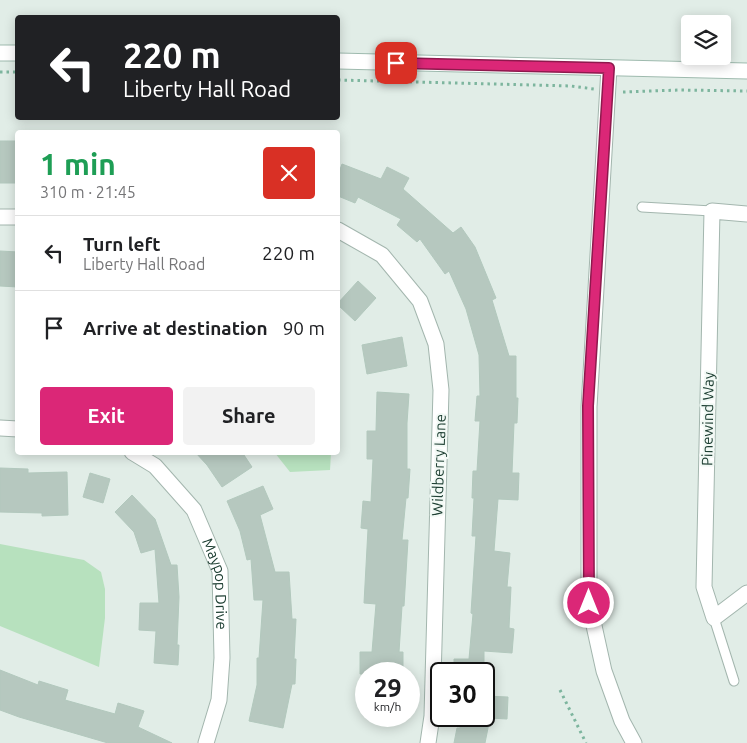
<!DOCTYPE html>
<meta charset="utf-8">
<style>
:root{--surface:#fff;--page:#f2f2f2;--text:#202124;--muted:#757577;--line:#e0e0e0;--accent:#db2777}
body{margin:0;font-family:Ubuntu,sans-serif;background:var(--page);color:var(--text);height:100vh;display:flex;flex-direction:column;font-size:19px;white-space:nowrap}
*{box-sizing:border-box;margin:0}
p{font-size:16px;color:var(--muted)}
.icon{flex:none;width:28px;height:28px;fill:none;stroke:currentColor;stroke-width:2;stroke-linecap:round;stroke-linejoin:round}
.map{position:relative;flex:1;overflow:hidden}
.panel{position:absolute;left:15px;top:130px;width:325px;height:325px;display:flex;flex-direction:column;background:var(--surface);border-radius:5px;box-shadow:0 2px 12px #0003}
.panel>*{flex:none}
.banner{position:absolute;left:15px;top:15px;width:325px;height:105px;border-radius:5px;box-shadow:0 2px 12px #0003;background:#202124;color:#fff;overflow:hidden}
.tools{position:absolute;left:681px;top:15px;display:grid;gap:10px}
.tools a{display:grid;place-items:center;width:50px;height:50px;border-radius:5px;background:var(--surface);box-shadow:0 2px 12px #0003;font-size:25px}
.speed{position:absolute;left:355px;top:662px;display:flex;gap:10px;font-size:25px;font-weight:700;text-align:center}
.speed>*{display:grid;place-content:center;width:65px;height:65px;border-radius:50%;background:var(--surface);box-shadow:0 2px 12px #0003;line-height:1}
.speed small{font-size:12px;font-weight:400}
.speed .limit{border:2px solid #111;border-radius:8px;background:#fff;color:#111}
.pin{position:absolute;display:grid;place-items:center;width:42px;height:42px;color:#fff;margin:-21px;border-radius:10px;box-shadow:0 2px 8px #0006}
.me{position:absolute;width:55px;margin:-28px;rotate:0deg;stroke-linejoin:round;filter:drop-shadow(0 0 4px #0008)}
.turn{display:flex;align-items:center;gap:18px;height:105px;padding:0 25px;font-size:22px}
.turn .icon{width:65px;height:65px;stroke-width:2.5}
.turn b{display:block;font-size:35px;line-height:42px}
.round{display:grid;place-items:center;flex:none;width:52px;height:52px;border-radius:5px;background:var(--page)}
.headline{display:flex;align-items:center;justify-content:space-between;height:85px;padding:0 25px}
h1{font-size:30px;font-weight:600;line-height:38px;color:#1e9e55}
.primary-button{display:flex;gap:10px;margin-top:auto;padding:10px 25px}
.primary-button a{flex:1;height:58px;border-radius:5px;background:var(--accent);color:#fff;font-size:20px;font-weight:600;line-height:58px;text-align:center}
.primary-button a+a{background:var(--page);color:var(--text)}
ul{padding:0;list-style:none}
li{display:flex;align-items:center;gap:15px;height:75px;padding:0 25px;border-top:1px solid var(--line)}
li div{flex:1}
li b{display:block;font-size:19px}
li em{font-style:normal}
.map>svg:first-child{display:block}
</style>
<div class="map">
<svg width="747" height="743" viewBox="0 0 747 743">
<rect width="100%" height="100%" fill="#e1ede7"/>
<g fill="#b7e1be">
<polygon points="275,453 331,453 330,470 290,472"/>
<polygon points="0,544 84,560 101,572 105,589 105,618 99,667 0,626"/>
</g>
<g fill="#b6c8bf" stroke="#b2c8bd">
<rect x="0" y="141" width="18" height="42"/>
<polygon points="342,164 381,179 387,167 409,178 403,189 453,233 461,227 475,247 496,298 492,300 509,356 516,356 516,398 518,398 517,423 514,423 512,473 519,473 518,500 498,499 494,551 510,553 507,587 511,587 509,628 514,629 512,653 484,651 484,674 454,674 454,659 469,659 473,614 471,613 476,536 472,536 474,498 472,498 473,471 477,471 480,421 475,421 477,396 480,396 479,355 466,309 449,271 445,274 420,239 417,242 397,225 401,219 358,197 355,203 338,196 338,175"/>
<polygon points="0,251 18,252 18,287 0,286"/>
<polygon points="358,281 376,298 355,321 338,305 338,303"/>
<polygon points="402,337 407,366 367,374 362,345"/>
<polygon points="377,392 409,394 407,423 407,469 410,469 408,498 406,498 402,540 408,540 404,606 402,606 399,652 403,652 403,674 360,674 360,652 372,652 376,604 364,603 368,529 361,528 363,501 371,502 373,459 367,459 367,431 376,431"/>
<polygon points="195,452 242,452 252,467 222,487 207,465"/>
<polygon points="0,468 28,469 28,473 67,472 68,515 42,516 42,513 0,512"/>
<polygon points="90,473 110,479 103,503 83,497"/>
<polygon points="263,486 273,509 260,515 275,572 289,572 292,619 296,619 294,659 296,659 295,684 292,684 283,728 249,721 257,685 257,658 259,658 263,600 254,600 251,559 247,560 240,531 227,501"/>
<polygon points="132,495 155,519 171,565 177,565 179,597 177,645 179,645 178,665 154,663 156,631 139,630 140,603 159,603 155,549 141,553 134,532 115,512"/>
<polygon points="0,670 38,685 39,681 68,690 65,700 115,714 118,703 144,711 138,727 172,743 108,743 19,717 0,710"/>
<polygon points="484,696 508,697 507,719 490,718 485,743 454,743 457,728 460,728 461,716 484,716"/>
</g>
<g fill="none" stroke-linecap="round" stroke-linejoin="round">
<defs>
<g id="service">
<polyline points="642,207 712,211"/>
<polyline points="714,618 734,681"/>
</g>
<g id="minor">
<polyline points="609,68 589,407 589,603 604,671 622,721 634,743"/>
<polyline points="747,214 712,211 704,587 714,618 747,593"/>
<polyline points="0,217 18,217"/>
<polyline points="338,230 382,255 420,301 436,344 441,390 432,716 428,743"/>
<polyline points="0,428 18,429"/>
<path id="s1" d="M132,452L155,466L194,510L220,571L222,658L219,700L206,743"/>
</g>
<g id="secondary">
<polyline points="0,53 18,53"/>
<polyline points="338,61 747,71"/>
</g>
</defs>
<use href="#service" stroke="#a3b6ae" stroke-width="11"/>
<use href="#minor" stroke="#a3b6ae" stroke-width="17"/>
<use href="#secondary" stroke="#9ebaae" stroke-width="17"/>
<g stroke="#7db59e" stroke-width="3" stroke-dasharray="2.5 4" stroke-linecap="butt">
<polyline points="0,72 18,72"/>
<polyline points="338,80 571,86 594,89"/>
<polyline points="623,92 679,90 747,91"/>
<polyline points="560,690 586,743"/>
</g>
<use href="#service" stroke="#fff" stroke-width="9"/>
<use href="#minor" stroke="#fff" stroke-width="15"/>
<use href="#secondary" stroke="#fff" stroke-width="15"/>
</g>
<g fill="none" stroke-linecap="round" stroke-linejoin="round">
<defs>
<polyline id="route" points="396,63 609,68 588,406 589,603"/>
</defs>
<use href="#route" stroke="#8e194d" stroke-width="12"/>
<use href="#route" stroke="#db2777" stroke-width="9"/>
</g>
<g text-anchor="middle" stroke-width="4" stroke-linejoin="round" paint-order="stroke">
<g font-size="15" fill="#1f4034" stroke="#f2f9f5">
<text transform="translate(708 419) rotate(-89)" y="5">Pinewind Way</text>
<text transform="translate(439 465) rotate(-88)" y="5">Wildberry Lane</text>
<text dy="5" stroke="none"><textPath href="#s1" startOffset="164">Maypop Drive</textPath></text>
</g>
</g>
</svg>
<div class="tools">
<a><svg class="icon" aria-label="layers" viewBox="0 0 24 24"><path d="M12 4l9 5-9 5-9-5zM3 14l9 5 9-5"/></svg></a>
</div>
<div class="speed"><div>29<small>km/h</small></div><div class="limit">30</div></div>
<div class="pin" style="left:396px;top:63px;background:#d93025"><svg class="icon" aria-label="arrive" viewBox="0 0 24 24"><path d="M6 21V4h12l-3 4 3 4H6"/></svg></div>
<svg class="me" style="left:589px;top:603px" viewBox="-20 -20 40 40"><circle r="17" fill="#db2777" stroke="#fff" stroke-width="3"/><path d="M0-11L8 9 0 5-8 9z" fill="#fff"/></svg>
<div class="banner">
<div class="turn"><svg class="icon" aria-label="left" viewBox="0 0 24 24"><path d="M17 20v-9H6M10 6l-5 5 5 5"/></svg><div><b>220 m</b>Liberty Hall Road</div></div>
</div>
<section class="panel">
<div class="headline"><div><h1>1 min</h1><p>310 m · 21:45</p></div><a class="round" style="background:#d93025;color:#fff"><svg class="icon" aria-label="close" viewBox="0 0 24 24"><path d="M6 6l12 12M18 6L6 18"/></svg></a></div>
<ul>
<li><svg class="icon" aria-label="left" viewBox="0 0 24 24"><path d="M17 20v-9H6M10 6l-5 5 5 5"/></svg><div><b>Turn left</b><p>Liberty Hall Road</p></div><em>220 m</em></li>
<li><svg class="icon" aria-label="arrive" viewBox="0 0 24 24"><path d="M6 21V4h12l-3 4 3 4H6"/></svg><div><b>Arrive at destination</b></div><em>90 m</em></li>
</ul>
<div class="primary-button"><a>Exit</a><a>Share</a></div>
</section>
</div>
